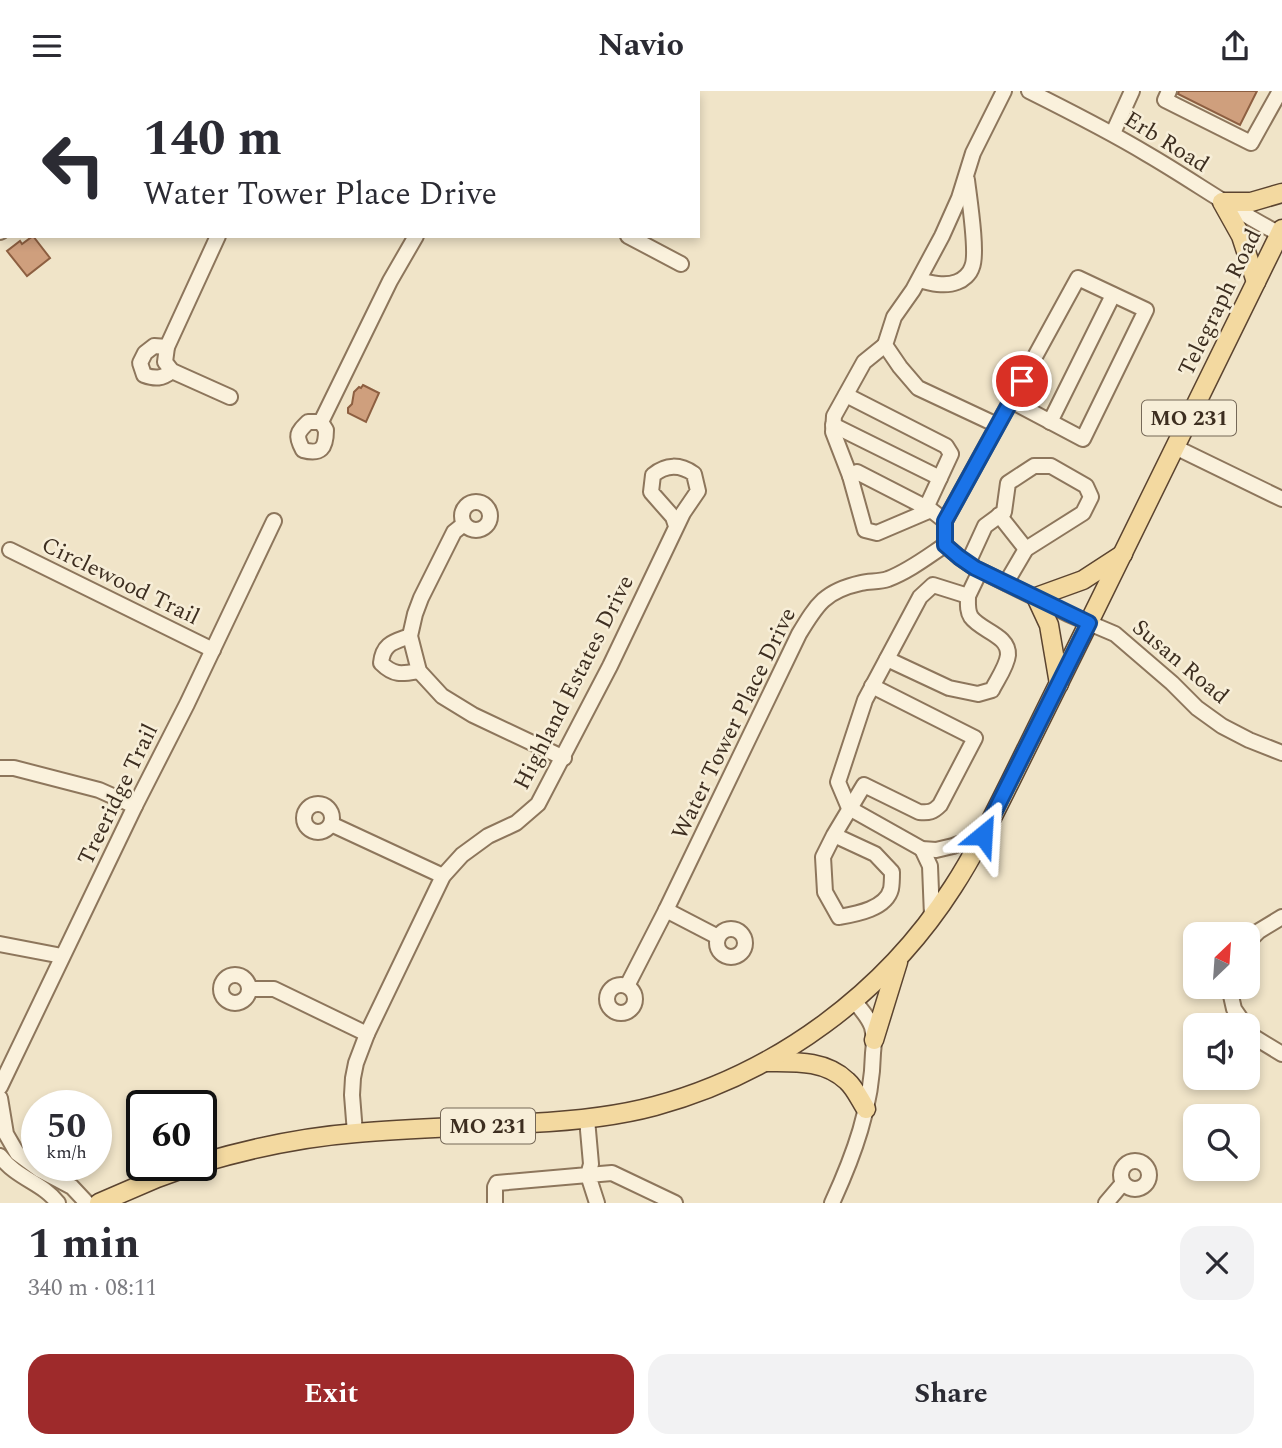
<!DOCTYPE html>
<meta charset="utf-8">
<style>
:root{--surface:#fff;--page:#f2f2f3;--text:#2b2b33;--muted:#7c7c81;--accent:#9e2a2b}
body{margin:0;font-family:Spectral,serif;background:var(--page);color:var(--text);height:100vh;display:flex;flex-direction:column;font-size:26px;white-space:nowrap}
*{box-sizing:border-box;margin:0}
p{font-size:23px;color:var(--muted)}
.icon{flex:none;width:38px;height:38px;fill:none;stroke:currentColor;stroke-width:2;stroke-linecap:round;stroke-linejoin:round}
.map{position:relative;height:1112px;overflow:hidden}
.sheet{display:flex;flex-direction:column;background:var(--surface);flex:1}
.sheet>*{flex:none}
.hud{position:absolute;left:0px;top:0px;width:700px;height:147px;box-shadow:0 4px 10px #0003;background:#fff;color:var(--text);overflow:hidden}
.needle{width:46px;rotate:25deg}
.controls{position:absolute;left:1183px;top:831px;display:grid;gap:14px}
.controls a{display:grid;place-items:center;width:77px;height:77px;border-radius:14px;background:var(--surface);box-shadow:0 4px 10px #0003;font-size:35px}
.speed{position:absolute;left:21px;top:999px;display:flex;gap:14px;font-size:35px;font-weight:700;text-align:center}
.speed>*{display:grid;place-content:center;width:91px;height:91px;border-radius:50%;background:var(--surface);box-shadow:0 4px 10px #0003;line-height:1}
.speed small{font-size:18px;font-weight:400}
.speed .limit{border:4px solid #111;border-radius:10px;background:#fff;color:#111}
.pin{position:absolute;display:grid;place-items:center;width:60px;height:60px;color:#fff;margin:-30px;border:4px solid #fff;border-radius:50%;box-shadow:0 2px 7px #0007}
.me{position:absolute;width:77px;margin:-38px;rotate:27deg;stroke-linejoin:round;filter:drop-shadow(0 0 5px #0008)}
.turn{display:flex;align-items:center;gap:24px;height:147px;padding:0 28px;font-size:32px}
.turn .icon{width:91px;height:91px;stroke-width:2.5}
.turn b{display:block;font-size:49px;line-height:60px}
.round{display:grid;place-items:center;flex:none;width:74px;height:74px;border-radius:21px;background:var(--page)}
.headline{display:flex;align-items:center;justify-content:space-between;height:119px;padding:0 28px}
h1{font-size:42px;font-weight:700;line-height:52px}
.action{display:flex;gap:14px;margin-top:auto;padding:14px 28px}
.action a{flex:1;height:80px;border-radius:21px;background:var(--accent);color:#fff;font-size:28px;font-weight:700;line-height:80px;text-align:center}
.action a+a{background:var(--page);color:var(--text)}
header{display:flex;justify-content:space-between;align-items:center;height:91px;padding:0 28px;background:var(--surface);font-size:32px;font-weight:700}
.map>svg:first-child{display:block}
</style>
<header><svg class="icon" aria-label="menu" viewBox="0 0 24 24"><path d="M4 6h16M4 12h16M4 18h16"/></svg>Navio<svg class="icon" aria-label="share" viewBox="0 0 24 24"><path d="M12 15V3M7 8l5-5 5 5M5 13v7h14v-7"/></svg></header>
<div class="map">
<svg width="1282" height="1112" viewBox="0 0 1282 1112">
<rect width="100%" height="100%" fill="#f0e4c8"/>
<g fill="#cf9f7d" stroke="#8d5f41" stroke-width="2">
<polygon points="1179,0 1257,0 1240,34 1178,3"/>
<polygon points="33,145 50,167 27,185 7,160 20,150 22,153"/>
<polygon points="363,294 379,302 366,331 348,322 348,317 352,313 354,301 359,296 361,297"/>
</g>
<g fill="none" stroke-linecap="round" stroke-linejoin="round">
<defs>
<g id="minor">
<path d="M1029,0C1069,20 1109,40 1147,63C1192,89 1233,119 1280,143"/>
<polyline points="1169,0 1165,9 1251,52 1280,0"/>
<polyline points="89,2 90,0"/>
<polyline points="288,2 289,0"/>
<polyline points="487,2 488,0"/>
<polyline points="662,2 663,0"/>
<polyline points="1113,42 1132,0"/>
<polyline points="0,141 2,140"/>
<polyline points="218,145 167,256 165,271 172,280 230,306"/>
<polyline points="628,145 681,173"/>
<path d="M919,189C930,192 945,196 957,191C963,189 970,183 972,176C978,163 969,106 967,89"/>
<path d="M167,256L154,255L145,262L140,272L144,284C155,288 162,288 172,280"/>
<polyline points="846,304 946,355 951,363 926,417"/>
<path d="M308,331H321L326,339C326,357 321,364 303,359C295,344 297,342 308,331Z"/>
<polyline points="321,331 390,190 416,145"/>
<polyline points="1050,331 1113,204"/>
<polyline points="833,334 940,387"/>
<polyline points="997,334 918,297 900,276 885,254 894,226 913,199 942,145 959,107 973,62 1004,0"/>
<polyline points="1175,356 1282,408"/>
<polyline points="850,385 833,341 834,325 864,271 885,254"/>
<circle cx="476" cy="425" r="14"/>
<polyline points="931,419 877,442 865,439 850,385 857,381 931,419 945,430"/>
<polyline points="999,424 1026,458"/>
<polyline points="464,433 454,441 421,507 415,523 410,545 419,580 442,605 473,624 564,667"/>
<polyline points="945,454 945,430 1078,187 1146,219 1083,348 1011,310"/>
<polyline points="10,459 213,559"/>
<polyline points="968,472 985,435 1004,421 1008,392 1034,375 1051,375 1086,395 1091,406 1083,422 1026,458 1006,492"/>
<polyline points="980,480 968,505 933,494 920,506 865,609 838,691 849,717 922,758 936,759 953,755 983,744"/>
<path d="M410,545C394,551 383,552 381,572C394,585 402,583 419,580"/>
<path d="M887,568L949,597L978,603L992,599C997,589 1007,575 1008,564C1009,544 981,540 971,526C967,520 968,512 968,505"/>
<polyline points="0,677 14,677 99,699 135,715"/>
<circle cx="318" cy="727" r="14"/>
<polyline points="331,733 443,785"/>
<path d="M834,744L875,763L892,781C892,787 892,793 891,798C886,818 856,823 839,826L825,801L823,766L834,744L864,694L919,721C929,722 933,721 940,714L975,647L872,595"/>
<polyline points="922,758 930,775 932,825"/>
<polyline points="666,819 718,846"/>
<circle cx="731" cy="852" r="14"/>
<polyline points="1248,851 1259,840 1282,826"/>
<polyline points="0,853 62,865"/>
<circle cx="235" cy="898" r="14"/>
<circle cx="621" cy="908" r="14"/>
<path d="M627,895L666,819L799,543C817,513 825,500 861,492C870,490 879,491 888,488C909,480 927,466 945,454L959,466L975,477L1068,523L1115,543L1172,592L1197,617L1222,635L1249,649L1282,662"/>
<polyline points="1229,896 1234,918 1245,934"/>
<polyline points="249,898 274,898 367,943"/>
<polyline points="1248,938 1254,946 1282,963"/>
<polyline points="0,996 135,715 187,613 274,430"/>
<polyline points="0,1007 6,1043 17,1062 40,1079 72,1096 87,1112"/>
<path d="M355,1042L352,1004L353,987L356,972L367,943L443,785L462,764L488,745L516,732L538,713L610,575L683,422L698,400L694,383C680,373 666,373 653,384L651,401L673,426L676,435"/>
<path d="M0,1065C17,1088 42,1091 58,1112"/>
<circle cx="1135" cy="1084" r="14"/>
<polyline points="495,1112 495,1096 497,1092 588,1084 591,1073 587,1028"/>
<polyline points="597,1112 588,1084 612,1082 675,1112"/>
<path d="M832,1112C854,1064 872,1015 873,962C874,954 874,944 872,936C868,925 860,917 853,909"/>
<polyline points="1106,1112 1123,1092"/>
</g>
<g id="major">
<polyline points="1256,191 1241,145 1222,111 1251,111 1282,102"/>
<polyline points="1059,593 1049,534 1036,506 1083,489 1123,463"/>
<polyline points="874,949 898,871"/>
<path d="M767,971C795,971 825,969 847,990C855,997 860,1009 866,1018"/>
<path d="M201,1072C252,1057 304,1046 356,1042C414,1037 472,1036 530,1032C572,1030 614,1026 655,1015C777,982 885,902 953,796C975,762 992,727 1010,691C1038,635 1066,578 1094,521C1157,394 1218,266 1282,138"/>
<polyline points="99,1112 157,1087 193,1074"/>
</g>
</defs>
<use href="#minor" stroke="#8d765c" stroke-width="18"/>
<use href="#major" stroke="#5b4430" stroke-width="21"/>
<use href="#minor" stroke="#faf1dc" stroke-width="14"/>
<use href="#major" stroke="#f3d9a0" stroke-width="18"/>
</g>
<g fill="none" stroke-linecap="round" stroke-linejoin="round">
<defs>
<polyline id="route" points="983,744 1089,532 975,477 959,466 945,454 945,430 1022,290"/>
</defs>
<use href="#route" stroke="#114b97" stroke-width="18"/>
<use href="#route" stroke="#1a73e8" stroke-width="12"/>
</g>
<g text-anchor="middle" stroke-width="5" stroke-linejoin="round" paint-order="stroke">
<g fill="#f7eed8" stroke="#756857" stroke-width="2">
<rect x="1142" y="309.5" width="94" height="35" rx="5"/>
<rect x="441" y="1017.5" width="94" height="35" rx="5"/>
</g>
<g font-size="21" font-weight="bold" fill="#3d2e20">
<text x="1189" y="334">MO 231</text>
<text x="488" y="1042">MO 231</text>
</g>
<g font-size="23" fill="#3d2e20" stroke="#f7eed8">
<text transform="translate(1167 50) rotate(32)" y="8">Erb Road</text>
<text transform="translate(1219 211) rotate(-64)" y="8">Telegraph Road</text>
<text transform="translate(121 489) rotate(26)" y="8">Circlewood Trail</text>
<text transform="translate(1181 570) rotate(40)" y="8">Susan Road</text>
<text transform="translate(573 591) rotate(-63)" y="8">Highland Estates Drive</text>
<text transform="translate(733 632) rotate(-64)" y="8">Water Tower Place Drive</text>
<text transform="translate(117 703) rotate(-64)" y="8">Treeridge Trail</text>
</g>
</g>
</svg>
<div class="controls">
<a><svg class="needle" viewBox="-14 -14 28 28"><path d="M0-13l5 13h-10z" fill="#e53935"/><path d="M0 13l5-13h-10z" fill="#7c7c81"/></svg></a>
<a><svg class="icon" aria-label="sound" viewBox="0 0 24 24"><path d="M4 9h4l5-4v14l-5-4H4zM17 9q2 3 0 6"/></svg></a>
<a><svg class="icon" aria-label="search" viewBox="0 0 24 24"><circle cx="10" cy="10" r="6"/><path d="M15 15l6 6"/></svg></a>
</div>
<div class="speed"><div>50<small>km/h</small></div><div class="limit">60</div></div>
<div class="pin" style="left:1022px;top:290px;background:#d93025"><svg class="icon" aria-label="arrive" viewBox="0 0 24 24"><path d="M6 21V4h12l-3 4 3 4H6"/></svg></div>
<svg class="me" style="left:983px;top:744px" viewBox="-20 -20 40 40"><path d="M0-17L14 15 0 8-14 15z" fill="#1a73e8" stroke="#fff" stroke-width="4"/></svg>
<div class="hud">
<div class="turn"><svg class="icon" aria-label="left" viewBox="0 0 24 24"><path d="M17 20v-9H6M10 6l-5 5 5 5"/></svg><div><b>140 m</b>Water Tower Place Drive</div></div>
</div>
</div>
<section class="sheet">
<div class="headline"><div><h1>1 min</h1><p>340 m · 08:11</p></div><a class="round"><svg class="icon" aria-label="close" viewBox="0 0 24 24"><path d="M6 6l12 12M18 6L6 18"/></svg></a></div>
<div class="action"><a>Exit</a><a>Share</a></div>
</section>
